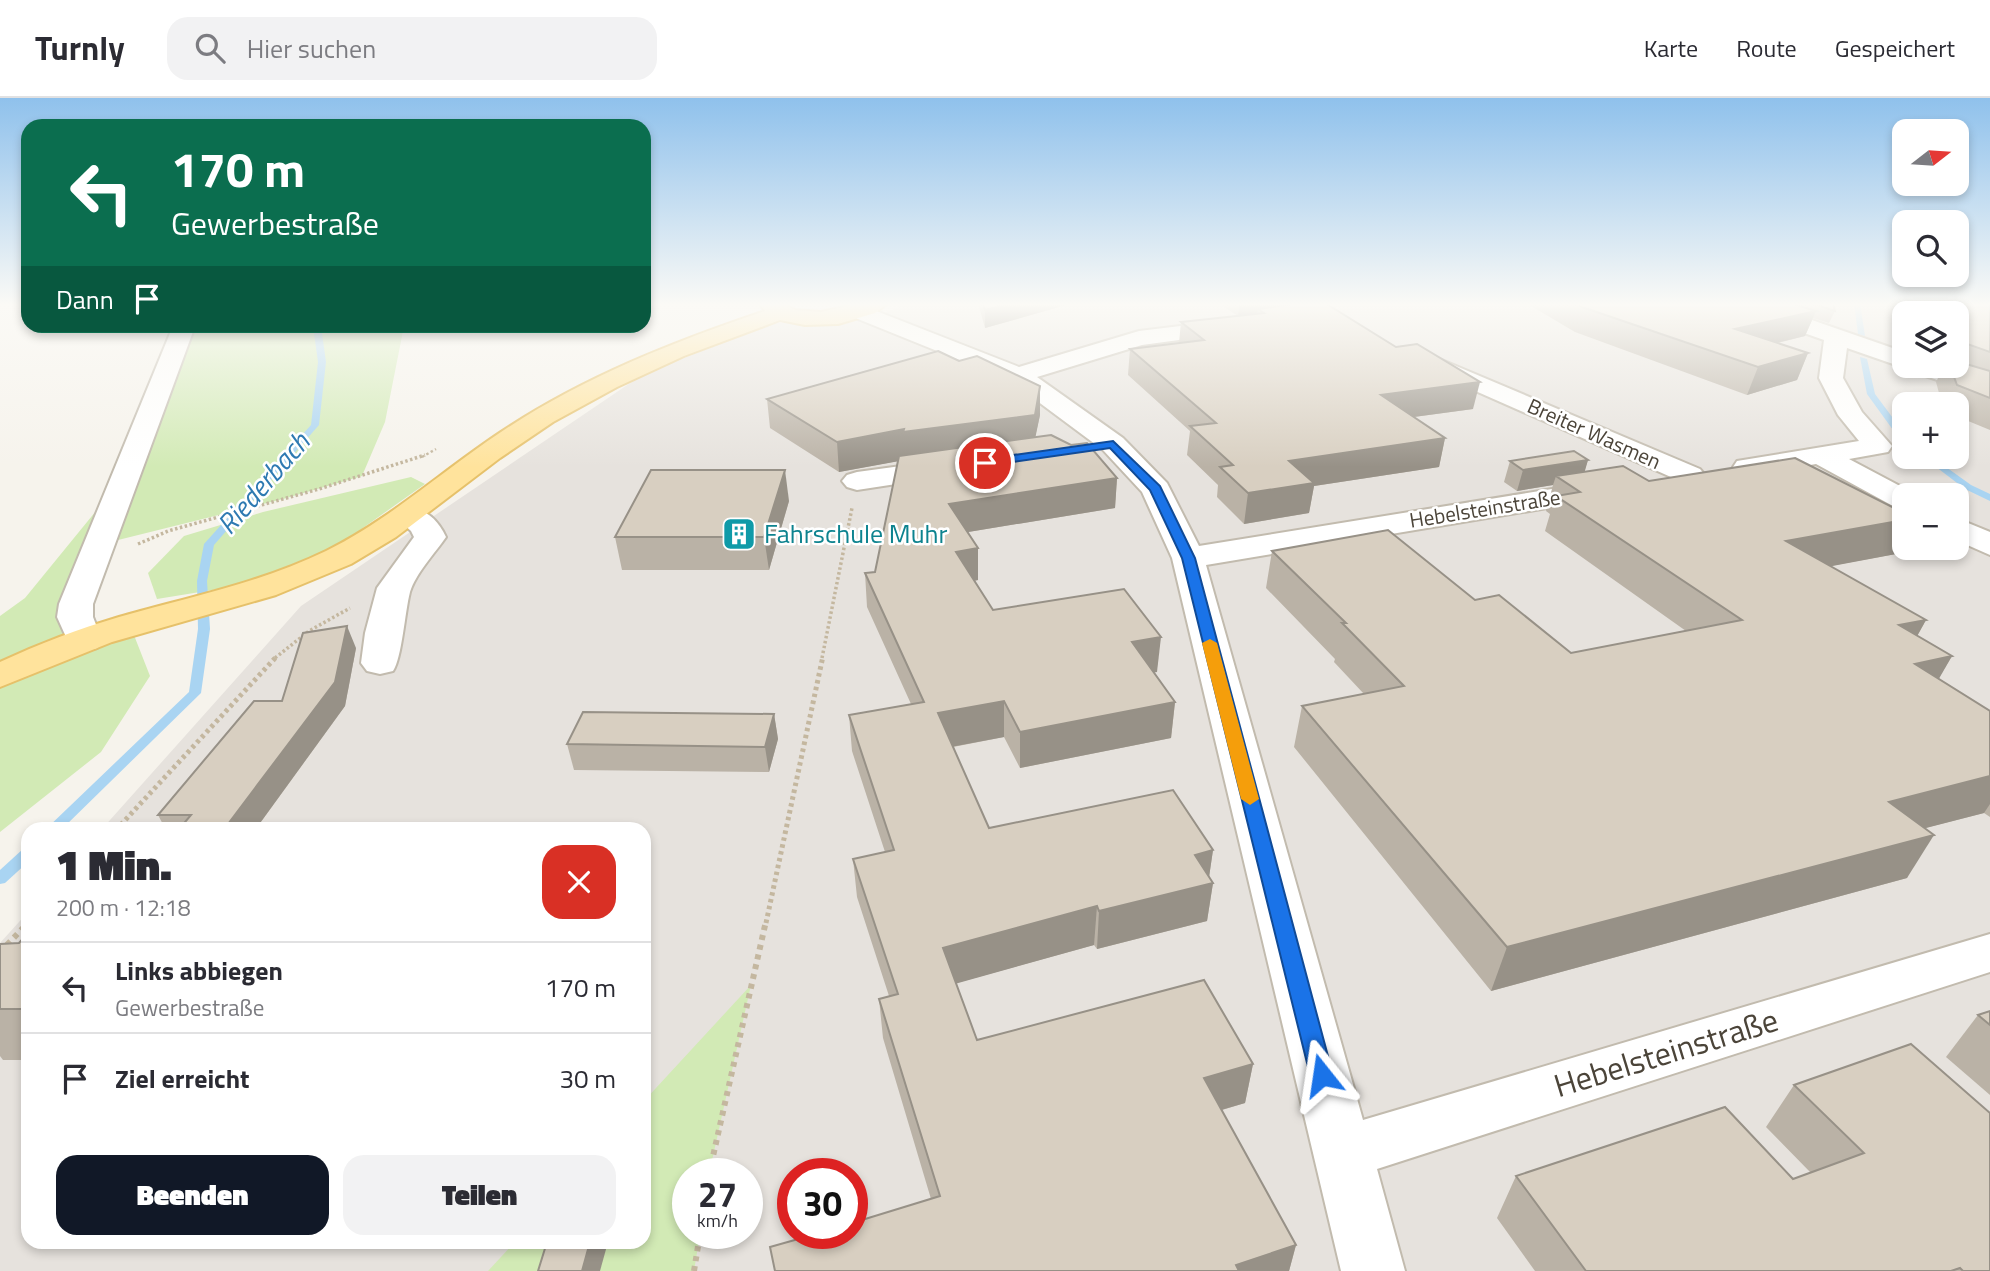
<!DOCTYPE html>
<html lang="de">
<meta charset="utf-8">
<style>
:root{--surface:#fff;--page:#f2f2f3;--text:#2b2b33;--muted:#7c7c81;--line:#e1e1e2;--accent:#111827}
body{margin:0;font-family:"Titillium Web",sans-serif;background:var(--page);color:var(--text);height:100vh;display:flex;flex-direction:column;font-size:26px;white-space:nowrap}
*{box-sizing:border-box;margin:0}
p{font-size:23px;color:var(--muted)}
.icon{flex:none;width:38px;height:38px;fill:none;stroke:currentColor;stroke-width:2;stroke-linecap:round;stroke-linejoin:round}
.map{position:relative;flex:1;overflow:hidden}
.panel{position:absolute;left:21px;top:724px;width:630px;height:427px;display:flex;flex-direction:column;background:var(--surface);border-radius:21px;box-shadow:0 4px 10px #0003}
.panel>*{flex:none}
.banner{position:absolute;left:21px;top:21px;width:630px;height:214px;border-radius:21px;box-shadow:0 4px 10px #0003;background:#0b6e4f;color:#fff;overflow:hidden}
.needle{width:46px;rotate:73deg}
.tools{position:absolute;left:1892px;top:21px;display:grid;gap:14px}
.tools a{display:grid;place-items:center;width:77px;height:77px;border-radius:14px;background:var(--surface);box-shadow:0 4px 10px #0003;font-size:35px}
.speed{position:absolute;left:672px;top:1060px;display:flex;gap:14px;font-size:35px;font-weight:700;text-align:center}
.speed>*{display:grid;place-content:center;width:91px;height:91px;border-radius:50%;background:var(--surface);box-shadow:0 4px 10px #0003;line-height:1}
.speed small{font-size:18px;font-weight:400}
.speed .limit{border:10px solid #d22;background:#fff;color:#111}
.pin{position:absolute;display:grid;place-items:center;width:60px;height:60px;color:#fff;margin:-30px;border:4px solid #fff;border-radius:50%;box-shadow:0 2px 7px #0007}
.me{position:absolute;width:77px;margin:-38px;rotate:345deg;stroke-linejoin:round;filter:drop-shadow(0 0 5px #0008)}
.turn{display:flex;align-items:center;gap:24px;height:147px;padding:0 35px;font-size:32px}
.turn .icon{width:91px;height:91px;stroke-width:2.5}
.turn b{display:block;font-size:49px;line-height:60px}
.then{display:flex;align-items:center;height:66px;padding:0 35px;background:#0003;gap:14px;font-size:26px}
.round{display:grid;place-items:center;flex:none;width:74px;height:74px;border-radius:21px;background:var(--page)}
.overview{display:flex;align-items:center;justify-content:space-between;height:119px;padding:0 35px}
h1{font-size:42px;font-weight:800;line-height:52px}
.cta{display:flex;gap:14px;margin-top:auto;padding:14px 35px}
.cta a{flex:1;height:80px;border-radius:21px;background:var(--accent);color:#fff;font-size:28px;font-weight:800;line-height:80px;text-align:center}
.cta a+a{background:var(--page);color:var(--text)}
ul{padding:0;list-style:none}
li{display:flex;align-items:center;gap:21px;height:91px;padding:0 35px;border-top:2px solid var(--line)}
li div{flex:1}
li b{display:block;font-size:26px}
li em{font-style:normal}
header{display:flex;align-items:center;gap:42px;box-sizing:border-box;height:98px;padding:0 35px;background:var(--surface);border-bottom:2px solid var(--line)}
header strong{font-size:33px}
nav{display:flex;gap:38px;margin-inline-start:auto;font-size:24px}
.search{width:490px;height:63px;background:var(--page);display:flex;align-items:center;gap:18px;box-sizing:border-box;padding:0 24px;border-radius:21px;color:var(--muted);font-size:26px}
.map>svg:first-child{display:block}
</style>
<header>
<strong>Turnly</strong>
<div class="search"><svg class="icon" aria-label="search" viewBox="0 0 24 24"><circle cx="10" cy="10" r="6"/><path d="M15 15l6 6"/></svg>Hier suchen</div>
<nav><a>Karte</a><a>Route</a><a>Gespeichert</a></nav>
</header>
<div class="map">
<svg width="1990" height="1173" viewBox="0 0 1990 1173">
<rect width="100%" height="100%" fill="#f6f3ec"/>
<path fill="#e6e2dd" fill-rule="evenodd" d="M902,205H1990V1173H0V845L28,814V1144H644V732L102,731L301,508L645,275L774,225L867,222L899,209ZM1904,215H1956V268H1904ZM1904,306H1956V359H1904ZM1904,397H1956V450H1904ZM688,1076H747V1136H688ZM793,1076H852V1136H793Z"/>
<g fill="#d2eab5">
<polygon points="184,228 404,228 385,324 362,378 283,401 98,447 84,542 130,527 150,578 101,654 0,734 0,518 25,500 127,375"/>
<polygon points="411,379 425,386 336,449 237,488 157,501 148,475 184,438 263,414"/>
<polygon points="751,887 709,1076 688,1076 688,1136 700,1136 694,1173 488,1173 514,1145 644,1144 644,1003"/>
</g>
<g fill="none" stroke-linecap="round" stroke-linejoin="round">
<g fill="#a9d4f2" fill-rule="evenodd">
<polygon points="1854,205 1860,205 1865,238 1858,236"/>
<polygon points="313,228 321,228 326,264 319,327 214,447 207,483 210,531 201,595 61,732 45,732 189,594 198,531 197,483 204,446 311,327 318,264"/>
<polygon points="1860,259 1867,261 1875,296 1904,335 1904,344 1901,343 1867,296"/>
<polygon points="1923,359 1932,359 1971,387 1990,396 1990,403 1965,391"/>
<polygon points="28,750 28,764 5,785 0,786 0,772 23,751"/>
</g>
<defs>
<g id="minor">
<polygon points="1730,205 1763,205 1904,254 1904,268 1943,268 1990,284 1990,300 1911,273 1908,268 1896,267 1847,250 1843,280 1862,314 1892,348 1888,354 1849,361 1915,396 1904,397 1904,411 1893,408 1816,366 1747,378 1737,375 1733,369 1737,363 1859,343 1838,317 1819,280 1824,242 1733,210"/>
<polygon points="861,207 1019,269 1139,233 1230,222 1238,224 1241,229 1238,234 1142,247 1037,279 1123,340 1167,385 1199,448 1601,383 1612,386 1616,392 1612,398 1601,401 1206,467 1363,1022 1990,836 1990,874 1377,1071 1405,1173 1341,1173 1172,460 1142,394 1103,352 1009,282 853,219 850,214 853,209"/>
<polygon points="173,228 195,228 93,506 93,519 102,542 97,550 84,553 71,550 57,519 59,506"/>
<polygon points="1430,257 1700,371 1705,377 1700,383 1690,386 1680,383 1421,269 1418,264 1421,259"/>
<polygon points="945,362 955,365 959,371 955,377 857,392 847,389 842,383 847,377 857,374"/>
<path d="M408,408C427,412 438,422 446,439C435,455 416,475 410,494C405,513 402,560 393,573L380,576L367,573L361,565L365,535L377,490L414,439L411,433L393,417L397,410Z"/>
<polygon points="1956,420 1990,434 1990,457 1956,442"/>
</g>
<path id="major" d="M759,205H782L795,212L821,214L861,205H888L875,215L838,226L805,227L780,222L684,258L617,289L553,324L500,360L396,439L351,466L276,497L112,544L0,589V564C39,546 78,531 119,519C189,499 260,485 326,453C389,422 442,373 501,334C582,280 673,244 765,213Z"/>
</defs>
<use href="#minor" stroke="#c2bbae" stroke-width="4"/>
<use href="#major" stroke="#e6c16a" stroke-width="4"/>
<polyline stroke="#c4b79f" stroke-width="2.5" stroke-dasharray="2.5 2.5" stroke-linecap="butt" points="422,359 436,351"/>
<g stroke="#c4b79f" stroke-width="3.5" stroke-dasharray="2.5 2.5" stroke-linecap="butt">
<polyline points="138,446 168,433 319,391 425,357"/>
<polyline points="275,560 309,533 350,510"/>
<polyline points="822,560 852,410"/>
</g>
<g stroke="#c4b79f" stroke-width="5" stroke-dasharray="3.5 3.5" stroke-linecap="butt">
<polyline points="116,732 277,558"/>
<polyline points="766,825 823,558"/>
</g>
<g stroke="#c4b79f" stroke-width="6" stroke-dasharray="5 5" stroke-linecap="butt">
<polyline points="0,854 28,825"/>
<polyline points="709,1076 766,823"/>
<polyline points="694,1173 700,1136"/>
</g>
<use href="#minor" fill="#fff" fill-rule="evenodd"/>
<use href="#major" fill="#ffe39c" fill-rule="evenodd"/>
</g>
<g fill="#bab2a6">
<polygon points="978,205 1073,205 985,230"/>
<polygon points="1218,205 1294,205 1294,206 1473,311 1414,319 1445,340 1439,369 1314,388 1309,415 1244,426 1217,399 1218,387 1187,357 1190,333 1128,277 1130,251 1179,245 1181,224 1238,218"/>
<polygon points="1526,205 1833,205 1835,213 1829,225 1813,220 1805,238 1778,245 1808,255 1797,282 1747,297 1575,234"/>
<polygon points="1911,205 1990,205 1990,332 1956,318 1956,306 1942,306 1936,284 1944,268 1956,268 1956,215 1914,215"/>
<polygon points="959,263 1040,288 1040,317 1035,339 1117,380 1115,410 968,434 978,482 974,483 993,512 1157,574 1154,574 1175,604 1171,640 1020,670 1004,639 953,649 989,730 1213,752 1209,779 1213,785 1207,823 1097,851 1094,847 956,885 977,942 1253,966 1245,1005 1222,1012 1296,1147 1289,1173 775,1173 931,1101 883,940 879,901 889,898 857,799 853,761 885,754 852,653 849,617 911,606 867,509 865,475 875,474 898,363 839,374 770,330 767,301"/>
<polygon points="1588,362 1584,374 1649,383 1896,456 1830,468 1926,522 1917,538 1952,558 1938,581 1990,613 1990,719 1984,715 1925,730 1907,780 1491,893 1294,649 1302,608 1364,596 1334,564 1335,561 1266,490 1272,453 1475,502 1571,555 1686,533 1545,433 1550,416 1546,413 1553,387 1517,393 1504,384 1510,363"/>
<polygon points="789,403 769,472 622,472 615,439"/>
<polygon points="356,550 345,608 255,732 166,732 158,717 282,603"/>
<polygon points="774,616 778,641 769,674 574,672 567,646"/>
<polygon points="28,835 28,962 3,962 0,958 0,846 19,845"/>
<polygon points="1990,913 1990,997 1946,959 1978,917"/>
<polygon points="1794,987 1990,1173 1535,1173 1497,1120 1516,1078 1793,1081 1811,1075 1766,1029"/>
<polygon points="120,1144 402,1144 401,1147 125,1150"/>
</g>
<g fill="#979187">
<polygon points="1011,205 1073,205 985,230 985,212"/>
<polygon points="1240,205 1294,205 1293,211 1258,211 1257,216 1238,218"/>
<polygon points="1816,213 1805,238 1725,257 1735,231"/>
<polygon points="1808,255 1797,282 1747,297 1758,269"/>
<polygon points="1480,284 1473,311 1376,324 1381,297"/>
<polygon points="1040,288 1040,317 1034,346 905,362 839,374 837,344"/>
<polygon points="1445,340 1439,369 1314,388 1309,415 1244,426 1248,395 1289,363"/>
<polygon points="1588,362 1582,383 1556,378 1553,387 1517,393 1523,372"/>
<polygon points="785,372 789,403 769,472 764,439"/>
<polygon points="1117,380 1115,410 950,437 949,406"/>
<polygon points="1904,422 1904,440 1896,456 1769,480 1786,443"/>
<polygon points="978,450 978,482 956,486 956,454"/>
<polygon points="1926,522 1905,560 1899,527"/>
<polygon points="347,528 356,550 345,608 255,732 226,732 225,730"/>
<polygon points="1161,539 1157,574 1130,579 1132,544"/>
<polygon points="1952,558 1929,598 1915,566"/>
<polygon points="1004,603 1004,639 940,651 938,615"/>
<polygon points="1175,604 1171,640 1020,670 1020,634"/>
<polygon points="774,616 778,641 769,674 765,649"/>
<polygon points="1990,678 1990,706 1984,715 1864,746 1889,704"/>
<polygon points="1934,737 1907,780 1491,893 1507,849"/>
<polygon points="1213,752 1208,786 1213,785 1207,823 1097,851 1099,813 1195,757"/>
<polygon points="1097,808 1094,847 944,889 943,850"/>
<polygon points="1253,966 1245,1005 1197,1019 1204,980"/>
<polygon points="590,1144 608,1144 600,1173 582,1173"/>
<polygon points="1296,1147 1289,1173 1235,1173 1236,1167"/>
</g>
<g fill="#d8cfc1" stroke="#979187" stroke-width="2">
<polygon points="983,205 1011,205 985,212"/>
<polygon points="1302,205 1325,205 1396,249 1417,246 1480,284 1381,297 1445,340 1289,363 1314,385 1248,395 1220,369 1233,367 1190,328 1216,325 1130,251 1204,242 1181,224 1264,215 1258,211"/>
<polygon points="1576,205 1790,205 1816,213 1735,231 1808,255 1758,269 1582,209"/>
<polygon points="1812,205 1833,205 1835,213"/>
<polygon points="1929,205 1990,205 1990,254 1956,242 1956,215 1932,215"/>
<polygon points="938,253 959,263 977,258 1040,288 1035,317 903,334 904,331 837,344 767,301"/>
<polygon points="1956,263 1990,273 1990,300 1957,287 1950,268 1956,268"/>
<polygon points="1051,337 1071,347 1087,345 1117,380 949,406 978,450 956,454 993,512 1124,491 1161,539 1132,544 1175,604 1020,634 1004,603 938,615 989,730 1173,692 1213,752 1195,757 1213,785 1099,813 1097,808 943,850 977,942 1204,882 1253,966 1204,980 1296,1147 1236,1167 1239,1173 775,1173 770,1149 816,1136 852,1136 852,1125 940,1098 879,901 898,896 853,761 894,752 849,617 924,604 865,475 875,474 899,358"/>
<polygon points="1574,353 1588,362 1523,372 1510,363"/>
<polygon points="1795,360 1904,415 1904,422 1786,443 1926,522 1899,527 1952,558 1915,566 1990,613 1990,678 1889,704 1934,737 1507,849 1302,608 1404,588 1342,525 1346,525 1272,453 1388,432 1475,502 1499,497 1571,555 1742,522 1556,398 1580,394 1556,378 1623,368 1649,383"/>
<polygon points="651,372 785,372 764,439 615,439"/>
<polygon points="347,528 335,584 225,730 180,730 191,717 158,717 254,603 282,603 303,535"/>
<polygon points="583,614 774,616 765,649 567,646"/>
<polygon points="28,835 28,911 0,911 0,846 19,845"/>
<polygon points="1990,913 1990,927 1978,917"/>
<polygon points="1911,946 1990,1015 1990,1173 1963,1173 1960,1170 1951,1173 1586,1173 1516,1078 1725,1009 1793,1081 1864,1055 1794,987"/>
<polygon points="547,1144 590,1144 582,1173 538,1173"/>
</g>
<linearGradient id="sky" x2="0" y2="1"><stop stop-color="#8fc1ec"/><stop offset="0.56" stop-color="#fbfaf6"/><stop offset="1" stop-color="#fbfaf6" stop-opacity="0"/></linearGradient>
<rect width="1990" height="369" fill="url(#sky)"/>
<polygon fill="#1a73e8" stroke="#114b97" stroke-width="2" points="1113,343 1160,388 1195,460 1333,977 1330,984 1322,987 1314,984 1310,977 1182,460 1150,392 1110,350 985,368 979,365 985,361"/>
<polygon fill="#f59e0b" points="1210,541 1217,545 1259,701 1250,707 1241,701 1202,545"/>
<defs>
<symbol id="building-square" viewBox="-11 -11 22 22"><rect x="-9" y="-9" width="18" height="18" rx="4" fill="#0f9aa8" stroke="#fff"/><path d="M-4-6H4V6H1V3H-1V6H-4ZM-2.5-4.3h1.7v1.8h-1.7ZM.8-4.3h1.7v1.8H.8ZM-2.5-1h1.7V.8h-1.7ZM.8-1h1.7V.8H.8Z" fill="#fff"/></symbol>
</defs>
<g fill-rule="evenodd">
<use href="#building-square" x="720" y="417" width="38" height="38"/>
</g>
<g text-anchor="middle" stroke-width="5" stroke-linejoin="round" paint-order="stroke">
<g font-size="21" fill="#4b4439" stroke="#fff">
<text transform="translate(1594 336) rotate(24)" y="7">Breiter Wasmen</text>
<text transform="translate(1485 411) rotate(-9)" y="7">Hebelsteinstraße</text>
</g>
<g font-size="26" fill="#0d838f" stroke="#fff" text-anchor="start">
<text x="764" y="445">Fahrschule Muhr</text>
</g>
<g font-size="28" font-style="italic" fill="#2e7ab2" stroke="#fff">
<text transform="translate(263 385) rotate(-49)" y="10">Riederbach</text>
</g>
<g font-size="32" fill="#4b4439" stroke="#fff">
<text transform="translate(1666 955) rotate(-17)" y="11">Hebelsteinstraße</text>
</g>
</g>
</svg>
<div class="tools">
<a><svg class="needle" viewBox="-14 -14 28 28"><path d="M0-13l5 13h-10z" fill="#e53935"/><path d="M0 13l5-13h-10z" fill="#7c7c81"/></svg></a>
<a><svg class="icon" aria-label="search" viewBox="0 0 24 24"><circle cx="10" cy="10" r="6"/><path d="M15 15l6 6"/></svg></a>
<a><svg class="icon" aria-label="layers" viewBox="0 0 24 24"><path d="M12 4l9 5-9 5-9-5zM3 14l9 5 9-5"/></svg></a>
<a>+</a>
<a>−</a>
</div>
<div class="speed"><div>27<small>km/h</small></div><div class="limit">30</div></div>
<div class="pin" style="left:985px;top:365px;background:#d93025"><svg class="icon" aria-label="arrive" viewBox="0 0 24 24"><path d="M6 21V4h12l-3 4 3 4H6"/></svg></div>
<svg class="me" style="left:1322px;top:977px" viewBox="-20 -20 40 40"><path d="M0-17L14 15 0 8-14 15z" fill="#1a73e8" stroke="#fff" stroke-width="4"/></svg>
<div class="banner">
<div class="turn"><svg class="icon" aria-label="left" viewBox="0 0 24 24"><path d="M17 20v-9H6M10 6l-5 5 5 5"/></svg><div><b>170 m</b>Gewerbestraße</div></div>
<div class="then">Dann<svg class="icon" aria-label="arrive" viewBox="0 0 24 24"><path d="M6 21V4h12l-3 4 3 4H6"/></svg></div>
</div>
<section class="panel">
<div class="overview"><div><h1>1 Min.</h1><p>200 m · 12:18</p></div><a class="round" style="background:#d93025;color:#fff"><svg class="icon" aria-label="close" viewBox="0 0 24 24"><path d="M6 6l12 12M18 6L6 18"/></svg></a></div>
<ul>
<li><svg class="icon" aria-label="left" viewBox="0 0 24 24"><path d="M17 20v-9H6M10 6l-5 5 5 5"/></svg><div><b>Links abbiegen</b><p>Gewerbestraße</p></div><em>170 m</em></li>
<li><svg class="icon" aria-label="arrive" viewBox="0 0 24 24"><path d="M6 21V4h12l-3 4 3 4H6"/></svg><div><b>Ziel erreicht</b></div><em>30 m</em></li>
</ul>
<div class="cta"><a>Beenden</a><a>Teilen</a></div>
</section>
</div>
